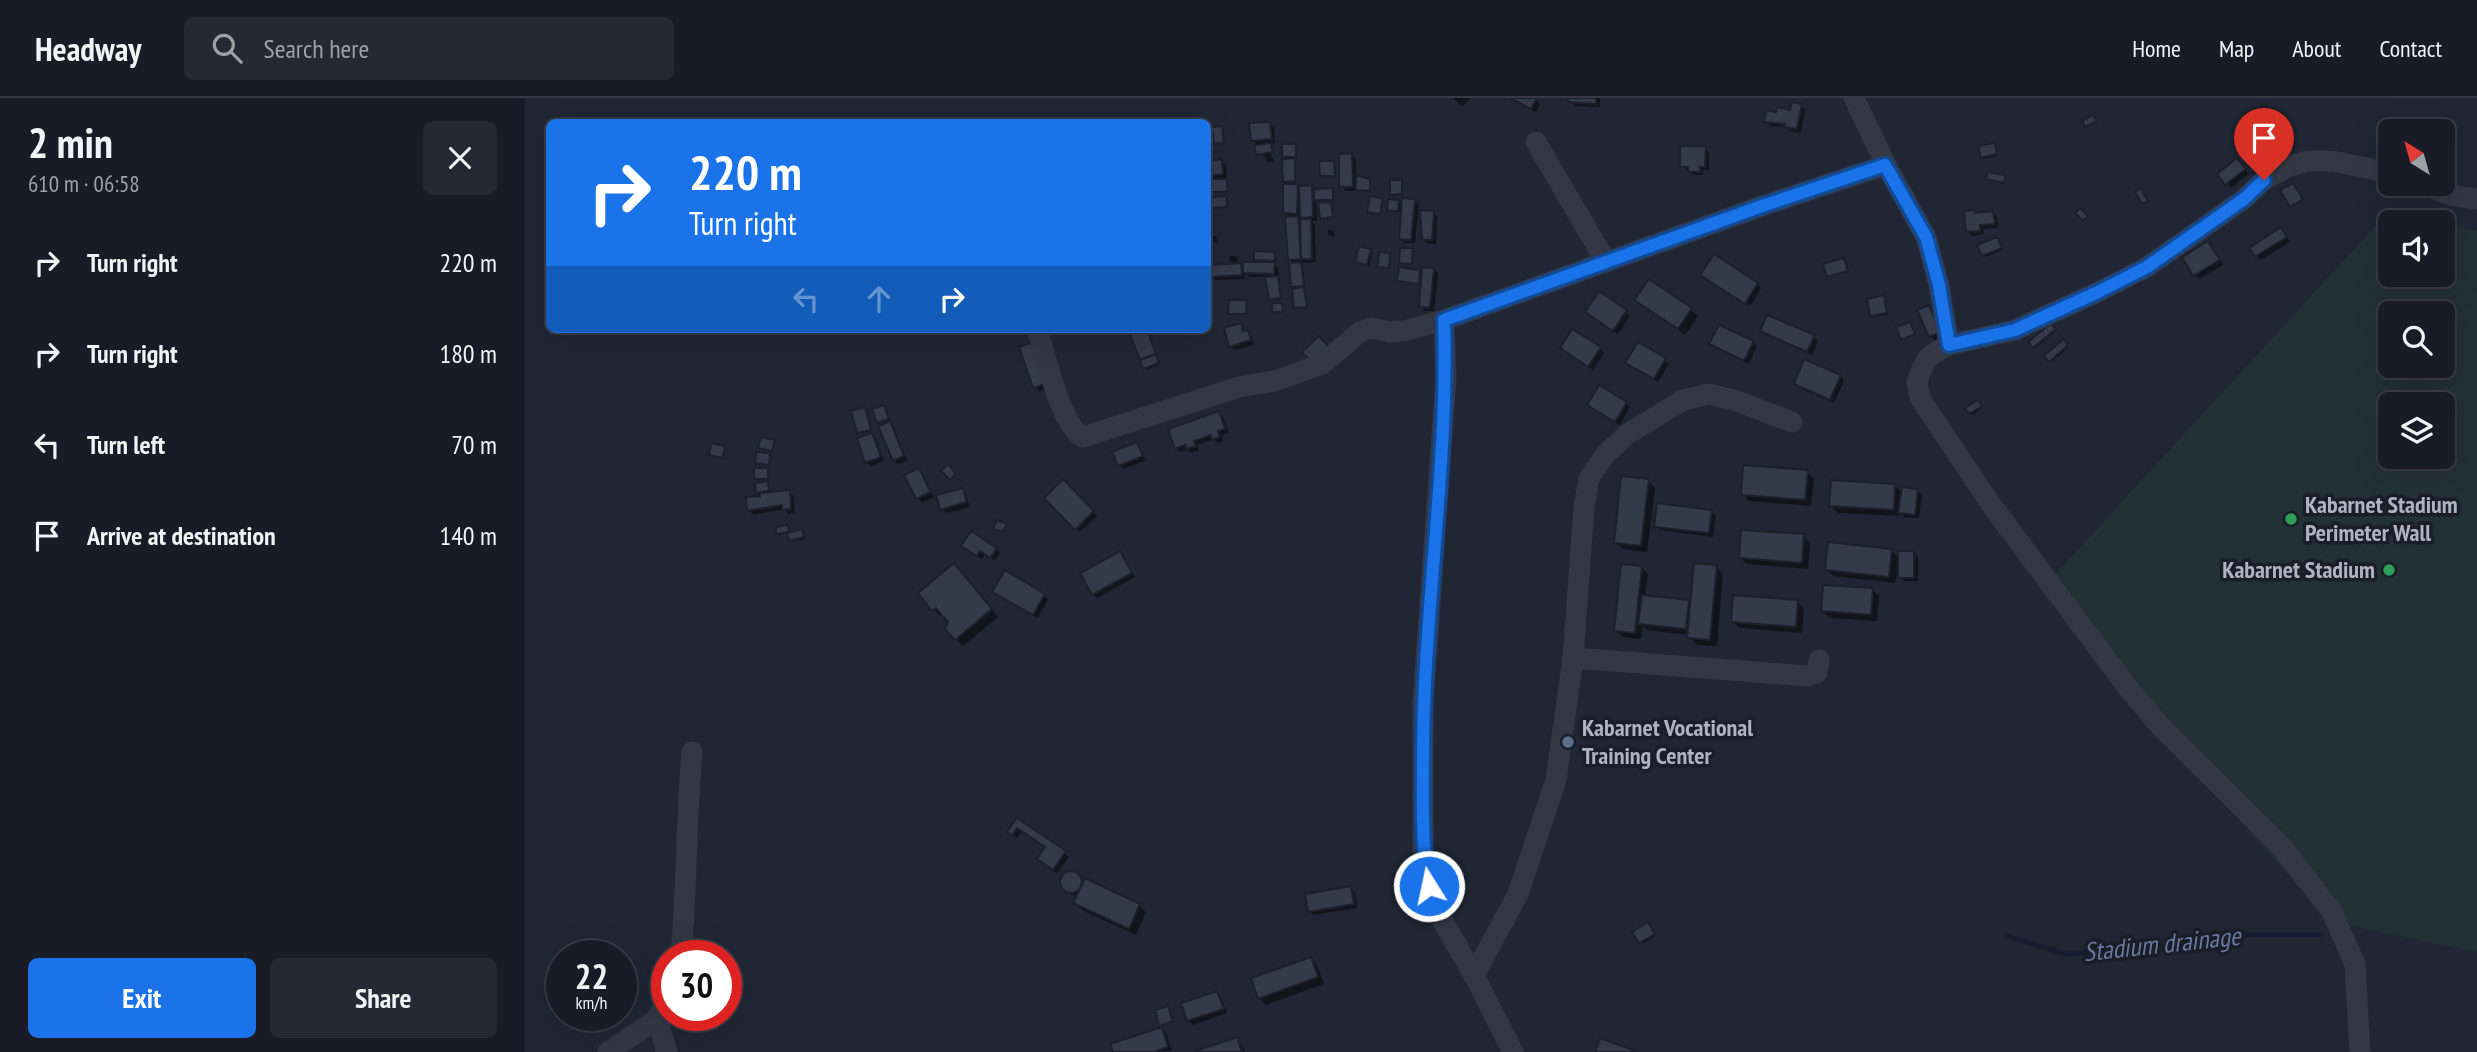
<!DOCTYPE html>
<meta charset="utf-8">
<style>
:root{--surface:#191c27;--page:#262933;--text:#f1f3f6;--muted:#9fa1a7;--line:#373a44;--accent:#1a73e8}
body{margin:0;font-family:"PT Sans Narrow",sans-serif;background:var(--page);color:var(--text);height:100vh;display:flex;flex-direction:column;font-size:26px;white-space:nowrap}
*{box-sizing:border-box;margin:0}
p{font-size:23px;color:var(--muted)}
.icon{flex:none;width:38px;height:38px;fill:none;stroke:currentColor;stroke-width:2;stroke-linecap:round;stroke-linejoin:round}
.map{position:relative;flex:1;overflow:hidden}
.sheet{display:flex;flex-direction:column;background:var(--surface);width:525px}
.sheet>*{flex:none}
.banner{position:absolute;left:21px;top:21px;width:665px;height:214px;border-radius:10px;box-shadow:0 7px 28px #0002,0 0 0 2px var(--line);background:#1a73e8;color:#fff;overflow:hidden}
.needle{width:46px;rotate:323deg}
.controls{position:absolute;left:1853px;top:21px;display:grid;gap:14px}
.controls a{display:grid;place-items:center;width:77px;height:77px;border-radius:10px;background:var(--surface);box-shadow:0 7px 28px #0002,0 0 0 2px var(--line);font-size:35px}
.speed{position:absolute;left:21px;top:842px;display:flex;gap:14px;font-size:35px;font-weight:700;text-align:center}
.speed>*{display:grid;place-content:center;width:91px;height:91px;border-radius:50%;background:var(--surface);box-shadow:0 7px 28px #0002,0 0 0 2px var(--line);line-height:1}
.speed small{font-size:18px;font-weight:400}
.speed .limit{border:10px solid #d22;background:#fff;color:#111}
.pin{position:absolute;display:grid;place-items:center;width:60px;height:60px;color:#fff;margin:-72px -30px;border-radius:50% 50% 50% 0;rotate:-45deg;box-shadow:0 0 7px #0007}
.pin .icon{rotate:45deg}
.me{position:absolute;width:77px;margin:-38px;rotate:350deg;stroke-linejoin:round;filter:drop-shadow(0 0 5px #0008)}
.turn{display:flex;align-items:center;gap:24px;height:147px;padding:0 28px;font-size:32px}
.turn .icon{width:91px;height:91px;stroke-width:2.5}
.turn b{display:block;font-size:49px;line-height:60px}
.lanes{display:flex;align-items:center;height:66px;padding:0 28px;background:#0003;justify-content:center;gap:35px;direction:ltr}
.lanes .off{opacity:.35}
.round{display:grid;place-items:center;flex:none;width:74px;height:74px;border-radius:10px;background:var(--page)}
.summary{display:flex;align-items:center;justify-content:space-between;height:119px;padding:0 28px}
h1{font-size:42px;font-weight:700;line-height:52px}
.button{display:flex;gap:14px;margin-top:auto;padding:14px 28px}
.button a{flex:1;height:80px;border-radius:10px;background:var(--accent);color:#fff;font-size:28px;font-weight:700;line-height:80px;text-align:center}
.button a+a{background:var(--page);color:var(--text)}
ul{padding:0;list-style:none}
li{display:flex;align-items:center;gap:21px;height:91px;padding:0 28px}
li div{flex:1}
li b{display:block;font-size:26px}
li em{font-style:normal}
header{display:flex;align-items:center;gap:42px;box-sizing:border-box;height:98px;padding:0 35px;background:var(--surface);border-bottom:2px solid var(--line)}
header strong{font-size:33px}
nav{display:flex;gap:38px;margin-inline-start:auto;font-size:24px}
.search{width:490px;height:63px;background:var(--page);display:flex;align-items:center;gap:18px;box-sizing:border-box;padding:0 24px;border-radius:10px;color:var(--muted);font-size:26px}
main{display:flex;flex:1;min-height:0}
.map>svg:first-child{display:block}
</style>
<header>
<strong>Headway</strong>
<div class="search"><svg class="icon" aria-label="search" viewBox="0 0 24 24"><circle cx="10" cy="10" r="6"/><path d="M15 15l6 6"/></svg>Search here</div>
<nav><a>Home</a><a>Map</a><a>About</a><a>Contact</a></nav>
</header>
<main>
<section class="sheet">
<div class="summary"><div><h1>2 min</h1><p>610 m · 06:58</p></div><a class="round"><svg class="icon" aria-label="close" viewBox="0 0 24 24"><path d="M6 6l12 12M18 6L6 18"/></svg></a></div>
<ul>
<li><svg class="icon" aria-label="right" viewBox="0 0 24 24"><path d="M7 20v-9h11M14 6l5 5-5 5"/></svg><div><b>Turn right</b></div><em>220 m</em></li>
<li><svg class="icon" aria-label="right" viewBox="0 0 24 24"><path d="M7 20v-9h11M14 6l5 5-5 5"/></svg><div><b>Turn right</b></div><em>180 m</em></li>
<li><svg class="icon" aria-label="left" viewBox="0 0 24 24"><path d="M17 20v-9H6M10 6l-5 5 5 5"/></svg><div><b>Turn left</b></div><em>70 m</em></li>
<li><svg class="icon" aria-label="arrive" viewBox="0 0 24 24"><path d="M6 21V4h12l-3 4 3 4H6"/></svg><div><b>Arrive at destination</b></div><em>140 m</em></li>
</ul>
<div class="button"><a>Exit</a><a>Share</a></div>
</section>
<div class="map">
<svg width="1952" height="954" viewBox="0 0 1952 954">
<rect width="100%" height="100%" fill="#212634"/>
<path fill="#233035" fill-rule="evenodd" d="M1866,111L1917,124H1866V177H1918V125L1952,133V854L1806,824L1703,710L1523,484ZM1866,215H1918V268H1866ZM1866,306H1918V359H1866Z"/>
<g fill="#0007">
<polygon points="928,0 946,0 937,9"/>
<polygon points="985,0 1009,0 1015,6 1011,14"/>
<polygon points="1045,0 1075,0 1075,9 1050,8"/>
<polygon points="1276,7 1280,12 1276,35 1265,33 1261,29 1245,28 1241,23 1267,14"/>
<polygon points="745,26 749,30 750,45 744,46 747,48 748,55 746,56 749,63 742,64 739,57 733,56 734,49 727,42"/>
<polygon points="1469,47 1473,58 1459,61 1457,59"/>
<polygon points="770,48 772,60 767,60 771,64 771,84 761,85 759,83 763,62 759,58"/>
<polygon points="1180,50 1184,54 1184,72 1178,72 1178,77 1169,77 1157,68"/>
<polygon points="827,57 831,61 831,79 844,82 846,93 834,93 831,90 831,93 820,93 816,88"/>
<polygon points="696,63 701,67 702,80 692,81 693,83 703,85 703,95 688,95 687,81 682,82 682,65"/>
<polygon points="1716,67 1724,76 1706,90 1694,76"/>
<polygon points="760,88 786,89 790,93 808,94 809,103 794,103 794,97 791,97 792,123 786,123 790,127 791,164 777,165 780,189 777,189 780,193 782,210 771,209 772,192 768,188 770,166 765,161 765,120 760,115"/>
<polygon points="874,103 878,108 889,103 894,107 890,145 880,145 875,140 878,114 864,112"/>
<polygon points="1468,114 1472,119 1473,130 1458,131 1459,136 1447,138 1443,133 1451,116"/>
<polygon points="908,115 912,119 911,146 903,146 898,141"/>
<polygon points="803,131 809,133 809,139 803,137"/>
<polygon points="1760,136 1765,144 1736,162 1726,150"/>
<polygon points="682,138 691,138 693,145 684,145"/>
<polygon points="1473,142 1477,152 1460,159 1459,157"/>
<polygon points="1687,149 1698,167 1674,181 1659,159"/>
<polygon points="845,152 847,154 844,168 832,164"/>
<polygon points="750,156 751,164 746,164 753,170 757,201 745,201 742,179 724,179 720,175 720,181 691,182 686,178 715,167 720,172 735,166 731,161"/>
<polygon points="704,158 711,158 713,164 706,164"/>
<polygon points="909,171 913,176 909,213 900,213 896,208 898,187 874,183 894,174 898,178"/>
<polygon points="1177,177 1232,186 1236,190 1225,208"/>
<polygon points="1124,183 1173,218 1160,237 1112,202"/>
<polygon points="1074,196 1105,218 1093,236 1066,218"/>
<polygon points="1359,199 1363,217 1348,219 1346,218"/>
<polygon points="1403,209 1408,213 1419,238 1410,242 1405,238"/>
<polygon points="715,227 720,234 727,238 729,247 710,252 706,248"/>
<polygon points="1526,228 1531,233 1511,250 1506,245"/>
<polygon points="605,231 623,231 634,267 621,272 619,270"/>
<polygon points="1237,233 1289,239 1293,243 1287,257 1241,237"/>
<polygon points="1228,244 1232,248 1224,266 1191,250 1186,246"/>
<polygon points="1538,244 1543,250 1527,264 1521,259"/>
<polygon points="1113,246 1144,266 1133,284 1102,265"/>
<polygon points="496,250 523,290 514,293 510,289"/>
<polygon points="1037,250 1075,250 1079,255 1068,272"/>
<polygon points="1315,278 1319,283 1309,305 1275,290 1271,286"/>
<polygon points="1453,304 1457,310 1447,317 1443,311"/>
<polygon points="1101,305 1105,309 1095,327 1064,307"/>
<polygon points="694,315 698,319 704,335 697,337 698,343 693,345 689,341 672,347 674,352 666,355 663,352 655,354 651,350"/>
<polygon points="364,325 369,330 382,363 373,366 369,362"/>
<polygon points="347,337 351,341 359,363 346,368 341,364"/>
<polygon points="612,346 621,362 599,371 594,367"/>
<polygon points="393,372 409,399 397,405 381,378"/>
<polygon points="1282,374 1289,381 1286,408 1224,403 1218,396"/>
<polygon points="538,383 572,418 555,434 521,400"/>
<polygon points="1123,383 1130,390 1122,454 1098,451 1091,444"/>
<polygon points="242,385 245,395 264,393 268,398 270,415 263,416 259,411 228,417 224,412 237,399 236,395 232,394"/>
<polygon points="1369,387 1378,395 1393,393 1397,397 1394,420 1380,419 1375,414 1375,418 1313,415 1306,408"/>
<polygon points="437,392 441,396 445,409 421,415 417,411"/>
<polygon points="1187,414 1191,418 1188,439 1135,432 1131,428"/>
<polygon points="263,429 265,436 277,433 280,441 267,444 264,435 253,435"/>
<polygon points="1278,438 1285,445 1283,471 1222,466 1215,460"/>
<polygon points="471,451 475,455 470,463 460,456 457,461 443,452"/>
<polygon points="1367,453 1375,461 1389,454 1393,459 1393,483 1379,483 1372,476 1370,485 1308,478 1301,471"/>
<polygon points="594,455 610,479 572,500 568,496"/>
<polygon points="1116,469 1123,476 1120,499 1167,504 1191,469 1198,476 1192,548 1171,547 1164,537 1122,532 1118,528 1116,541 1098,539 1091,533"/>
<polygon points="435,474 473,519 438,548 431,541 426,524 418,516 415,518 395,495"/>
<polygon points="1347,492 1354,498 1352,523 1305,520 1298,513"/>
<polygon points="469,494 519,497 523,501 513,520"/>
<polygon points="1272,503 1279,510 1277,535 1215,530 1208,524"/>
<polygon points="492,722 544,759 532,775 518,765 522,750 497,733 492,740 484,734"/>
<polygon points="543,775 549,776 559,786 561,783 614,808 621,814 611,837 557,812 550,805 554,798 547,797 538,788 537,782"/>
<polygon points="825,790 830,795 832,810 789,817 784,813"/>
<polygon points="1124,828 1130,838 1117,846 1110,834"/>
<polygon points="786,861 792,867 799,886 741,907 735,900 728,881"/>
<polygon points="692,895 696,899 702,915 668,927 664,923 658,906"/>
<polygon points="636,931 641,935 647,953 590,954"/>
<polygon points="711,941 718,948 720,954 673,954"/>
</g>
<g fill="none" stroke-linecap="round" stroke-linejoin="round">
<polyline stroke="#161d30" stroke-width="5" points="1483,838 1540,856 1612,851 1708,837 1795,837"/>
</g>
<g fill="#333a4a" stroke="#1c202b" stroke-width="2">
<polygon points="985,0 1012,0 1006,11"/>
<polygon points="1044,0 1071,0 1071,6 1043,4"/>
<polygon points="1267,4 1277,6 1272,31 1259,29 1260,26 1239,24 1241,12 1251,14 1252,9 1265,12"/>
<polygon points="1568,17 1572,23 1560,29 1557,23"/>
<polygon points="745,24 747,41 726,43 724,25"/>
<polygon points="697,28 699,45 689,46 687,29"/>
<polygon points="746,45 748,54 731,57 729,47"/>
<polygon points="1470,45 1472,56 1456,60 1453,48"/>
<rect x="757" y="46" width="14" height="13"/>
<polygon points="1155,48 1181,48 1180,69 1175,69 1175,74 1163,74 1163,69 1155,69"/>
<polygon points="827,55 828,89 814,89 814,56"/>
<polygon points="770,60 770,83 758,84 757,61"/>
<polygon points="1712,60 1721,71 1700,87 1692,76"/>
<polygon points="697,61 698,76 682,78 682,63"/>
<polygon points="794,63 809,63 810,78 795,78"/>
<polygon points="1462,74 1480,77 1479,85 1461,81"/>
<polygon points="831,77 845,81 845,93 831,92"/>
<rect x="685" y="81" width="17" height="13"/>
<polygon points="865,82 877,82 877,96 865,97"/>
<polygon points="1768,85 1778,101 1765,109 1755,92"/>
<polygon points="758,86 773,86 772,116 758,115"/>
<polygon points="787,87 788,119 775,120 774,88"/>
<polygon points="808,90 808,102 789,102 789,91"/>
<polygon points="1616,90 1623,103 1617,106 1610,94"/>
<polygon points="701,98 702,109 686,110 685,99"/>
<polygon points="845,98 858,100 855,116 842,114"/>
<polygon points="877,100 890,101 886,142 874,141"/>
<polygon points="863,101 874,102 873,113 862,113"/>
<polygon points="806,104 808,119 795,121 793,105"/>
<polygon points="1555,110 1563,118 1558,123 1550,115"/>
<polygon points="895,112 909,113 907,142 897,142"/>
<polygon points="1449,112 1450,115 1468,113 1470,126 1455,127 1455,133 1441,134 1439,113"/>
<polygon points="773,118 776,161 763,162 760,119"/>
<polygon points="775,121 786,121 787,161 776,161"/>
<polygon points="1756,129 1762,139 1730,159 1724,150"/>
<polygon points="1472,139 1477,150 1457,158 1452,147"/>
<polygon points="1683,143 1695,162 1668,178 1657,159"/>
<polygon points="834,148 846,151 842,167 830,164"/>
<polygon points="875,150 888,150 887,166 874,165"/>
<polygon points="729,153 750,154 750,163 729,162"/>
<polygon points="854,154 865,155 864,170 853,169"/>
<polygon points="1189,156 1233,185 1220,206 1175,177"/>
<polygon points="1319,160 1323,173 1302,179 1298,166"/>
<polygon points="718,164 750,164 749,176 718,175"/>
<polygon points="776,164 779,188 766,189 764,165"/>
<polygon points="716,165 717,177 685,179 684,167"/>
<polygon points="874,169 895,172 894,186 872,183"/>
<polygon points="897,169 909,170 905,210 894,209"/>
<polygon points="753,178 756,200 744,202 740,179"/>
<polygon points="1124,181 1167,210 1153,231 1109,202"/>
<polygon points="779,189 782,209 769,210 767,191"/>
<polygon points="1074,193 1102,212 1088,233 1060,214"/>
<polygon points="1359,197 1362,215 1345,218 1342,201"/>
<polygon points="704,202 722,202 721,216 703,216"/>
<polygon points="747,205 757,205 758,214 747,214"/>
<polygon points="1404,207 1416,234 1404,239 1392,212"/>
<polygon points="1242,217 1290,237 1282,254 1235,233"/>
<polygon points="1385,224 1390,236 1376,242 1371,229"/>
<polygon points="716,225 718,233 723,232 726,242 704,249 699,230"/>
<polygon points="1526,225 1531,231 1508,250 1503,244"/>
<polygon points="1194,227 1229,243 1219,263 1184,246"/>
<polygon points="603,231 622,231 631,256 615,262"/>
<polygon points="1047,231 1076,249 1063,269 1035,250"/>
<polygon points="794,238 803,248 786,264 777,254"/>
<polygon points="1538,241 1543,247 1524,264 1519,258"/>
<polygon points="1113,244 1141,260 1129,281 1100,265"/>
<polygon points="506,245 520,286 508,290 494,249"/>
<polygon points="631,256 634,265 618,271 615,262"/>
<polygon points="1279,261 1316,277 1305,302 1269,286"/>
<polygon points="1074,287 1102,304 1090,324 1062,307"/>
<polygon points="1453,302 1457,308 1444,316 1440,310"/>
<polygon points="359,307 364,321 352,325 347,311"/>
<polygon points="340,309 346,332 332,335 326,313"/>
<polygon points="694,313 700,331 693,333 695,339 687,342 686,337 669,343 671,348 661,351 661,347 650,351 643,331"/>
<polygon points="365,323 379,358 368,363 353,328"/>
<polygon points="347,335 356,359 340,365 332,340"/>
<polygon points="236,339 250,342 247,353 233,350"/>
<polygon points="612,344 618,358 593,368 587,354"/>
<polygon points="186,345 200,348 198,360 184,357"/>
<polygon points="231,354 245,355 244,367 230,365"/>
<polygon points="423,366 431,376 425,382 416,373"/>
<polygon points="1218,367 1283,372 1280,402 1216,397"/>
<rect x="229" y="370" width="14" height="11"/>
<polygon points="394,370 406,394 391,401 379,377"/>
<polygon points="1096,378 1124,381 1116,448 1089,445"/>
<polygon points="538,381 569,413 550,432 519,400"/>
<polygon points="1306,382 1370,386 1369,412 1304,408"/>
<polygon points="243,383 244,393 231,395 230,385"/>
<polygon points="1377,389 1393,391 1390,417 1373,415"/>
<polygon points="438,390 442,404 415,412 411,397"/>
<polygon points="265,392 266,411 257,412 257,407 222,413 221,399 235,398 234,395"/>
<polygon points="1132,405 1187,412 1184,435 1129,429"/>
<polygon points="472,422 482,426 478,434 468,431"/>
<polygon points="263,427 264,434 251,436 251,429"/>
<polygon points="277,431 279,439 264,443 262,435"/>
<polygon points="1216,432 1279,436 1277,465 1214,460"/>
<polygon points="446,433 472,450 465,460 455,453 452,458 436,448"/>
<polygon points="1303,444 1367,451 1364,479 1300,472"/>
<polygon points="595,453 607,475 567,497 555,475"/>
<rect x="1373" y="453" width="16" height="27"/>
<polygon points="429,465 467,511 430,542 420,531 423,524 411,510 407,513 393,495"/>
<polygon points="1169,465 1192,467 1185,542 1162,540"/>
<polygon points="1096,466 1117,468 1110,535 1089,533"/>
<polygon points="480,472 520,496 508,517 467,494"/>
<polygon points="1298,487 1348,490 1346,517 1296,513"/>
<polygon points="1117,497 1164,502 1161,531 1113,526"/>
<polygon points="1208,497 1273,502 1271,529 1206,524"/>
<polygon points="492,720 541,753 528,772 512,761 520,749 492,730 487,738 482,734"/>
<circle cx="546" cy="784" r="11"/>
<polygon points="560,780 615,806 604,831 548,805"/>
<polygon points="826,788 829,806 783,814 780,796"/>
<polygon points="1123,824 1130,836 1114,845 1107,834"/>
<polygon points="786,859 793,879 733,901 726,880"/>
<polygon points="692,893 699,911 662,923 656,905"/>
<polygon points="643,908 648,923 634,928 630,912"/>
<polygon points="637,929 643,949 629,954 588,954 585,946"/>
<polygon points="712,939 717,954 668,954"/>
<polygon points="1075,940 1113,954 1070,954"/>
</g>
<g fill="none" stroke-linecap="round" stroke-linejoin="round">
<g stroke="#343845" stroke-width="21">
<polyline points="1011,44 1081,164"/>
<polyline points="1361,67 1401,139 1414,187 1424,247"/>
<polyline points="1897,86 1926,97 1952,101"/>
<path d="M512,231C520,255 536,329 558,339L714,289L750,283L797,266L835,234L846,230L865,234L879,233L919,222"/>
<polyline points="1048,560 1283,578 1292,575 1294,562"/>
<path d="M156,858C162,789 161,722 167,654"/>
<polyline points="949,877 993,796 1031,682 1048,560 1059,409 1064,380 1080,357 1101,337 1158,302 1184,296 1212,303 1267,324"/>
<polyline points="132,921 142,954"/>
<polyline points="83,954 132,921 142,902"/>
<polyline points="988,954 949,877 914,817 904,788 898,755 898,604 921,280 919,222 1240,107 1361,67 1329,0"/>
<polyline points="1835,954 1830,866 1807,814 1756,748 1636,629 1604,591 1465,405 1395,300 1392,284 1396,273 1402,261 1411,254 1424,247 1490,232 1573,194 1622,169 1719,101 1739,82 1762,69 1782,63 1807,63 1866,75"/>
</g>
</g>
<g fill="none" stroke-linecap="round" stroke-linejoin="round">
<defs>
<path id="route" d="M904,788C896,745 898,703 898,660C898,514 924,368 919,222L1240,107L1360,67L1401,139L1414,187L1424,247L1490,232L1573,194L1622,169L1719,101L1739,82"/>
</defs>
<use href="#route" stroke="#114b97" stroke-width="18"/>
<use href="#route" stroke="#1a73e8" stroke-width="12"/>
</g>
<g fill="#2e9e5b" stroke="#1a1e29" stroke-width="2.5">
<circle cx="1766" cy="421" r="7"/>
<circle cx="1864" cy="472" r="7"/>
</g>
<circle fill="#5c6f8a" stroke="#1a1e29" stroke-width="2.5" cx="1043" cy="644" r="7"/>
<g text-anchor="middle" stroke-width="7" stroke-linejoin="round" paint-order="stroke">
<g font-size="24" font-weight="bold" fill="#aeb3c2" stroke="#1a1e29" text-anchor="start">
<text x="1780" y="415">Kabarnet Stadium<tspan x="1780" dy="28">Perimeter Wall</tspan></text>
<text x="1850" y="480" text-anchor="end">Kabarnet Stadium</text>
<text x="1057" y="638">Kabarnet Vocational<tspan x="1057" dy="28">Training Center</tspan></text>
</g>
<g font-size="26" font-style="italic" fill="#6a789e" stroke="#1a1e29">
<text transform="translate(1637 846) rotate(-6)" y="9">Stadium drainage</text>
</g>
</g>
</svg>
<div class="controls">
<a><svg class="needle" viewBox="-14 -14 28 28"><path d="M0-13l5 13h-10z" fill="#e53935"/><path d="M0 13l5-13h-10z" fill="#9fa1a7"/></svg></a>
<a><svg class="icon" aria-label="sound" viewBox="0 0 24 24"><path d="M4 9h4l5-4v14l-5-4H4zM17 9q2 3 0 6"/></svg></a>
<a><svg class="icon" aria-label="search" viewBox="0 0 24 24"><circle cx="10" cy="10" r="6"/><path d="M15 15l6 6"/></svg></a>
<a><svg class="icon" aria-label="layers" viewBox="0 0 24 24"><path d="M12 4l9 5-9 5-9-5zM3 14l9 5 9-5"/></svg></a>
</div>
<div class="speed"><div>22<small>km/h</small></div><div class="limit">30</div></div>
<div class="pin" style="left:1739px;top:82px;background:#d93025"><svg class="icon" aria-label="arrive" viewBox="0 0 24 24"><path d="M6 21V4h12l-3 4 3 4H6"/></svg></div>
<svg class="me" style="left:904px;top:788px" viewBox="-20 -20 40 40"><circle r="17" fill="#1a73e8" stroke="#fff" stroke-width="3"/><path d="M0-11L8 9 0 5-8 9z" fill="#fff"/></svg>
<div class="banner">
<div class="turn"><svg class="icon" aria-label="right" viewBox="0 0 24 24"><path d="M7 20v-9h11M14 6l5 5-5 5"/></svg><div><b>220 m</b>Turn right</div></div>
<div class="lanes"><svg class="icon off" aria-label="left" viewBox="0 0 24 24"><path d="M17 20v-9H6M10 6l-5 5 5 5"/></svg><svg class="icon off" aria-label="ahead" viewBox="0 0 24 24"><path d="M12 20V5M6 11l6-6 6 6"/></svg><svg class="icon" aria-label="right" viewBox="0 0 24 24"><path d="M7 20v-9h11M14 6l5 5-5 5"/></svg></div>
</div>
</div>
</main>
